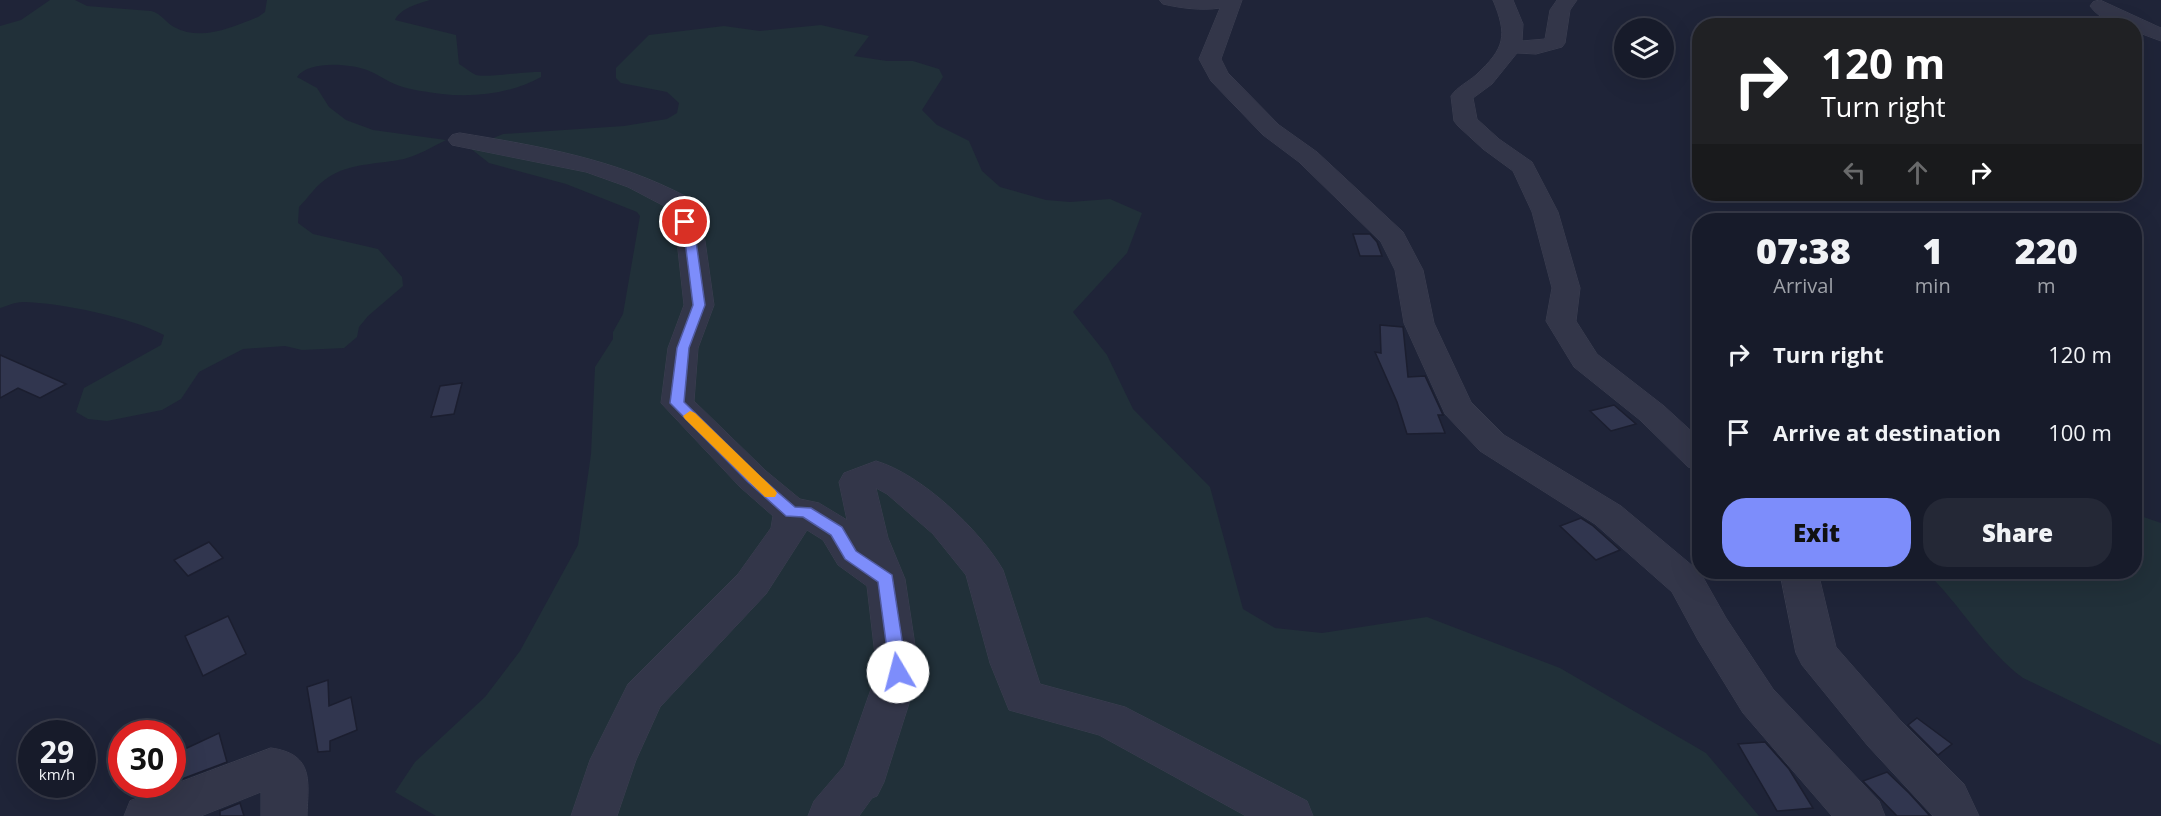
<!DOCTYPE html>
<style>
:root{--surface:#171b2a;--page:#242836;--text:#f1f3f6;--muted:#9ea1a8;--line:#363947;--accent:#7d8dfb}
body{margin:0;font-family:"Open Sans",sans-serif;background:var(--page);color:var(--text);height:100vh;display:flex;flex-direction:column;font-size:22px;white-space:nowrap}
*{box-sizing:border-box;margin:0}
p{font-size:20px;color:var(--muted)}
.icon{flex:none;width:33px;height:33px;fill:none;stroke:currentColor;stroke-width:2;stroke-linecap:round;stroke-linejoin:round}
.map{position:relative;flex:1;overflow:hidden}
.drawer{position:absolute;left:1692px;top:213px;width:450px;height:366px;display:flex;flex-direction:column;background:var(--surface);border-radius:24px;box-shadow:0 6px 24px #0002,0 0 0 2px var(--line)}
.drawer>*{flex:none}
.top-card{position:absolute;left:1692px;top:18px;width:450px;height:183px;border-radius:24px;box-shadow:0 6px 24px #0002,0 0 0 2px var(--line);background:#202124;color:#fff;overflow:hidden}
.buttons{position:absolute;left:1614px;top:18px;display:grid;gap:12px}
.buttons a{display:grid;place-items:center;width:60px;height:60px;border-radius:50%;background:var(--surface);box-shadow:0 6px 24px #0002,0 0 0 2px var(--line);font-size:30px}
.speed{position:absolute;left:18px;top:720px;display:flex;gap:12px;font-size:30px;font-weight:700;text-align:center}
.speed>*{display:grid;place-content:center;width:78px;height:78px;border-radius:50%;background:var(--surface);box-shadow:0 6px 24px #0002,0 0 0 2px var(--line);line-height:1}
.speed small{font-size:15px;font-weight:400}
.speed .limit{border:9px solid #d22;background:#fff;color:#111}
.pin{position:absolute;display:grid;place-items:center;width:51px;height:51px;color:#fff;margin:-26px;border:3px solid #fff;border-radius:50%;box-shadow:0 2px 6px #0007}
.me{position:absolute;width:66px;margin:-33px;rotate:352deg;stroke-linejoin:round;filter:drop-shadow(0 0 4px #0008)}
.turn{display:flex;align-items:center;gap:21px;height:126px;padding:0 30px;font-size:27px}
.turn .icon{width:78px;height:78px;stroke-width:2.5}
.turn b{display:block;font-size:42px;line-height:51px}
.lanes{display:flex;align-items:center;height:57px;padding:0 30px;background:#0003;justify-content:center;gap:30px;direction:ltr}
.lanes .off{opacity:.35}
.eta{display:flex;justify-content:space-evenly;align-items:center;height:102px;text-align:center}
.eta b{font-size:36px;font-weight:800;line-height:42px}
.button{display:flex;gap:12px;margin-top:auto;padding:12px 30px}
.button a{flex:1;height:69px;border-radius:24px;background:var(--accent);color:#111;font-size:24px;font-weight:800;line-height:69px;text-align:center}
.button a+a{background:var(--page);color:var(--text)}
ul{padding:0;list-style:none}
li{display:flex;align-items:center;gap:18px;height:78px;padding:0 30px}
li div{flex:1}
li b{display:block;font-size:22px}
li em{font-style:normal}
.map>svg:first-child{display:block}
</style>
<div class="map">
<svg width="2161" height="816" viewBox="0 0 2161 816">
<rect width="100%" height="100%" fill="#1f2438"/>
<g fill="#213039">
<path d="M50,0H75L87,6L151,11C162,14 165,22 174,27C202,42 232,27 258,17L265,12L267,0H430C417,4 401,8 395,20L456,35L459,64C464,67 470,72 476,75C485,78 526,71 541,72V77C512,93 475,98 442,94C428,92 410,90 397,85C386,81 378,74 367,70C350,64 309,60 297,77L317,88L329,107L346,120L373,130L446,140C432,147 419,155 404,159C380,164 353,163 332,175C314,186 312,194 299,207L298,223L313,234L378,249L402,277L403,286L368,316L359,327L357,337L344,348L302,350L285,346L243,349L199,372L181,399L162,410L107,421L88,419L76,412L84,388L161,345L164,335C130,317 62,303 23,302C15,302 7,306 0,308V26L21,20Z"/>
<polygon points="821,25 869,36 854,56 887,61 913,61 939,69 943,77 922,110 937,125 969,141 982,171 1000,187 1046,200 1070,202 1110,199 1142,213 1127,253 1073,312 1107,355 1133,409 1210,487 1243,609 1275,628 1322,633 1427,617 1560,668 1706,753 1759,816 436,816 395,792 415,762 485,697 520,651 578,545 591,454 595,367 613,339 613,332 623,314 640,216 637,212 566,184 489,163 470,148 503,134 624,126 667,119 677,113 679,103 667,92 621,83 616,78 616,68 649,35 724,26 760,31"/>
<path d="M2135,514L2161,523V745L2023,678C1984,649 1961,605 1926,572H2134Z"/>
</g>
<g fill="#31364f" stroke="#1b1e2f" stroke-width="1.5">
<polygon points="1353,234 1370,234 1377,242 1382,256 1360,256"/>
<polygon points="1380,325 1403,327 1408,377 1425,376 1443,415 1438,415 1445,433 1407,434 1397,402 1375,352 1381,353"/>
<polygon points="0,355 66,384 40,398 18,388 0,398"/>
<polygon points="462,383 454,414 431,417 440,386"/>
<polygon points="1614,405 1636,424 1611,431 1590,411"/>
<polygon points="1581,518 1592,525 1620,550 1596,560 1560,526"/>
<polygon points="209,542 223,558 188,576 174,560"/>
<polygon points="228,616 246,654 203,676 185,636"/>
<polygon points="328,680 329,706 351,697 357,730 330,741 330,751 318,752 307,687"/>
<polygon points="1917,718 1952,744 1938,755 1908,725"/>
<polygon points="219,733 227,762 174,782 172,755"/>
<polygon points="1765,742 1789,769 1813,808 1777,811 1738,744"/>
<polygon points="1887,772 1909,793 1930,816 1897,816 1863,781"/>
<polygon points="240,803 244,816 220,816 220,811"/>
</g>
<g fill="none" stroke-linecap="round" stroke-linejoin="round">
<defs>
<g id="minor">
<path d="M1160,0H1242L1221,59L1228,73L1279,125L1317,152L1403,232L1423,270L1434,323L1471,402L1504,435L1621,506L1700,572L1726,618L1773,689L1879,801L1885,816H1832L1743,713L1698,640L1672,592L1595,524L1480,451L1445,414L1404,323L1395,270L1381,242L1299,162L1263,135L1211,81L1199,59L1220,8C1202,11 1180,8 1163,4Z"/>
<path d="M1493,0H1513L1523,24L1522,41L1545,39L1550,10L1557,0H1577L1570,10L1565,43L1562,47L1536,54L1517,53L1492,84L1473,98L1477,119L1499,139L1532,162L1558,212L1580,288L1576,321L1597,354L1664,406L1700,439V470L1688,467L1640,420L1574,367L1546,321L1552,288L1532,212L1513,171L1483,149L1458,126L1454,121L1451,96C1457,87 1468,82 1476,75C1505,48 1508,36 1493,0Z"/>
<path d="M2100,0L2161,28V41L2134,31V26C2118,26 2100,20 2090,6L2093,2Z"/>
<path d="M460,133C539,146 615,159 687,197L705,241L714,305L698,348L694,401L766,471L800,499L819,503L847,520L839,482L844,473L876,461C921,474 980,530 1003,570L1040,684L1125,707L1307,801L1313,816H1246L1099,735L1009,710L990,663L966,575L933,534L887,494L876,488L888,538L905,579L919,672L884,782L877,796L872,798L859,816H808L814,801L844,766L877,672L867,586L838,565L823,540L807,530L766,594L660,707L636,760L617,816H571L590,760L628,684L738,574L771,528L773,516L740,487L661,403L668,348L684,305L677,241L666,207L628,187L586,172L452,145L448,140L452,135Z"/>
<polygon points="1780,572 1818,572 1836,647 1900,720 1964,784 1979,816 1933,816 1868,746 1802,665 1796,653"/>
<path d="M271,748C315,754 308,782 307,816H261V792L201,816H124L130,801Z"/>
</g>
</defs>
<use href="#minor" stroke="#3d4052" stroke-width="1"/>
<use href="#minor" fill="#333649" fill-rule="evenodd"/>
</g>
<polygon fill="#7d8dfb" stroke="#515ca3" stroke-width="1.5" points="685,219 690,222 696,241 705,305 689,348 684,402 758,475 795,507 811,508 842,527 856,551 892,575 907,672 904,677 898,679 892,677 890,672 878,582 845,559 831,535 803,517 786,516 748,482 670,403 677,348 693,305 685,241 679,222"/>
<polygon fill="#f59e0b" points="690,411 695,413 775,490 777,493 775,497 765,497 685,419 683,416"/>
</svg>
<div class="buttons">
<a><svg class="icon" aria-label="layers" viewBox="0 0 24 24"><path d="M12 4l9 5-9 5-9-5zM3 14l9 5 9-5"/></svg></a>
</div>
<div class="speed"><div>29<small>km/h</small></div><div class="limit">30</div></div>
<div class="pin" style="left:685px;top:222px;background:#d93025"><svg class="icon" aria-label="arrive" viewBox="0 0 24 24"><path d="M6 21V4h12l-3 4 3 4H6"/></svg></div>
<svg class="me" style="left:898px;top:672px" viewBox="-20 -20 40 40"><circle r="19" fill="#fff"/><path d="M0-13L10 11 0 6-10 11z" fill="#7d8dfb"/></svg>
<div class="top-card">
<div class="turn"><svg class="icon" aria-label="right" viewBox="0 0 24 24"><path d="M7 20v-9h11M14 6l5 5-5 5"/></svg><div><b>120 m</b>Turn right</div></div>
<div class="lanes"><svg class="icon off" aria-label="left" viewBox="0 0 24 24"><path d="M17 20v-9H6M10 6l-5 5 5 5"/></svg><svg class="icon off" aria-label="ahead" viewBox="0 0 24 24"><path d="M12 20V5M6 11l6-6 6 6"/></svg><svg class="icon" aria-label="right" viewBox="0 0 24 24"><path d="M7 20v-9h11M14 6l5 5-5 5"/></svg></div>
</div>
<section class="drawer">
<div class="eta">
<div><b>07:38</b><p>Arrival</p></div>
<div><b>1</b><p>min</p></div>
<div><b>220</b><p>m</p></div>
</div>
<ul>
<li><svg class="icon" aria-label="right" viewBox="0 0 24 24"><path d="M7 20v-9h11M14 6l5 5-5 5"/></svg><div><b>Turn right</b></div><em>120 m</em></li>
<li><svg class="icon" aria-label="arrive" viewBox="0 0 24 24"><path d="M6 21V4h12l-3 4 3 4H6"/></svg><div><b>Arrive at destination</b></div><em>100 m</em></li>
</ul>
<div class="button"><a>Exit</a><a>Share</a></div>
</section>
</div>
